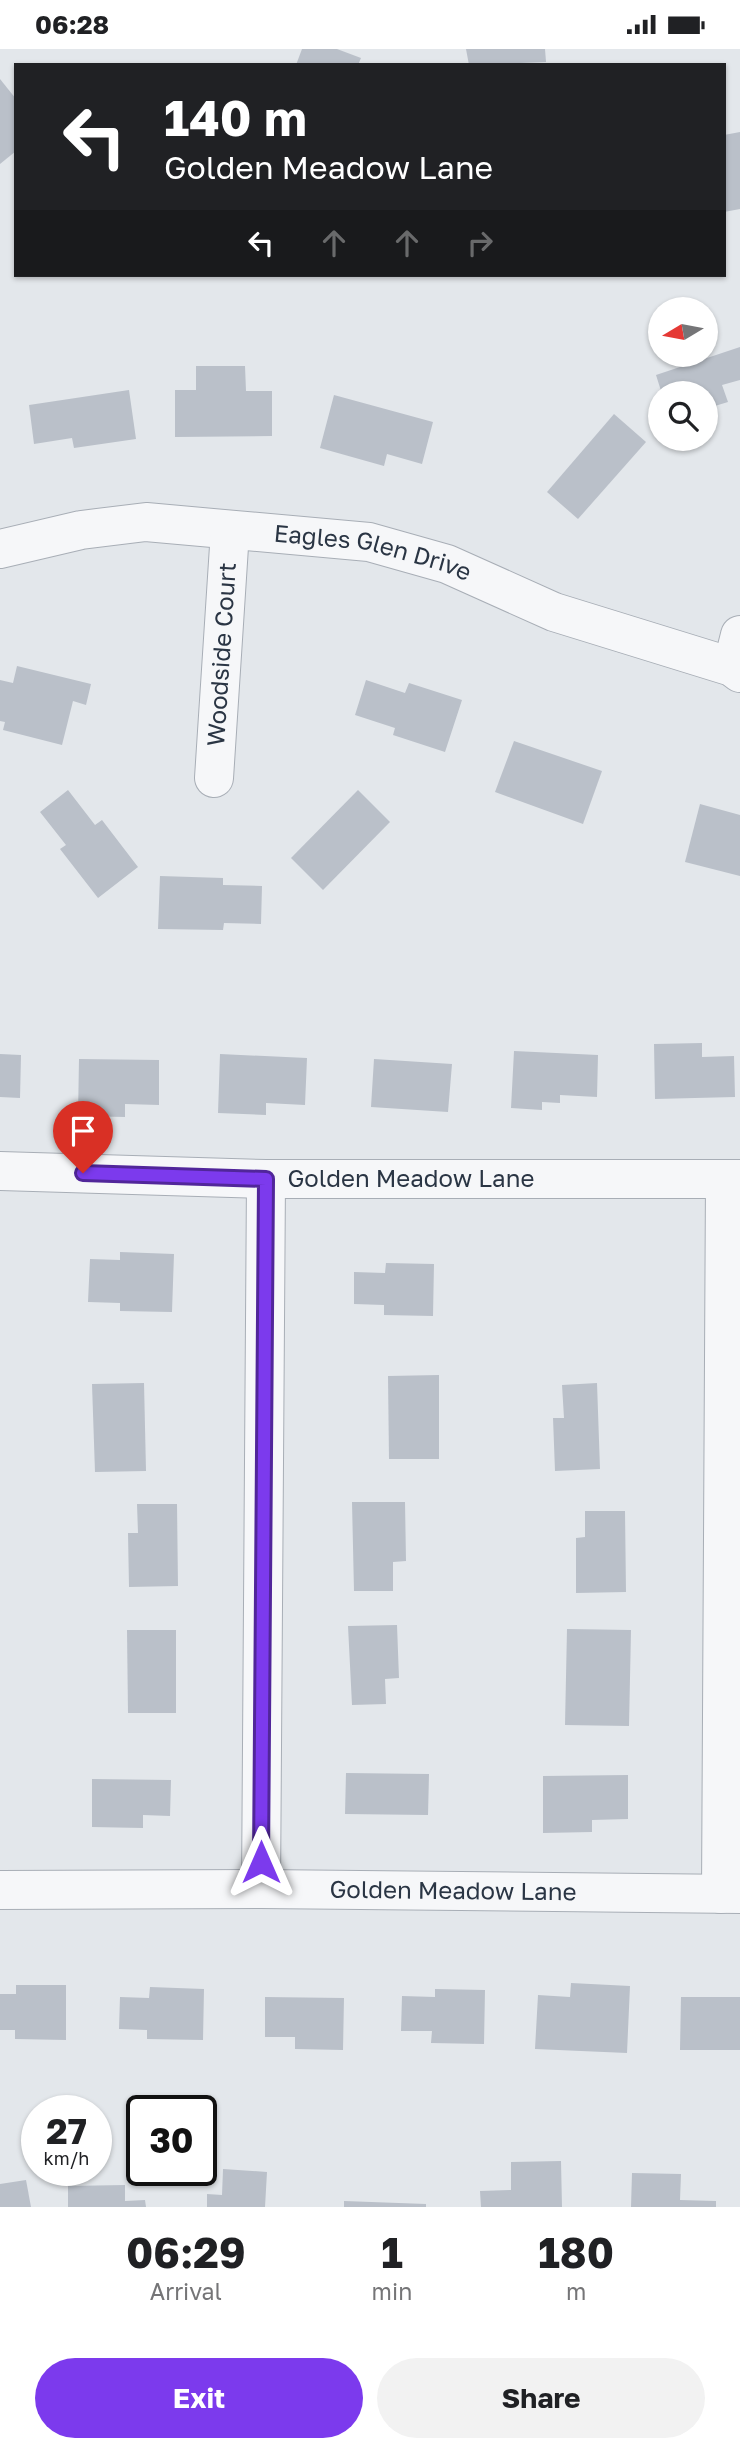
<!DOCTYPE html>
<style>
:root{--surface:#fff;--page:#f2f2f2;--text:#202124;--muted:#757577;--accent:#7c3aed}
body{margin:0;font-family:"Golos Text",sans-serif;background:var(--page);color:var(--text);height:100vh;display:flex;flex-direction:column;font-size:26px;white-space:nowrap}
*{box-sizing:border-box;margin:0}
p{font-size:23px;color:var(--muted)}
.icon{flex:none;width:38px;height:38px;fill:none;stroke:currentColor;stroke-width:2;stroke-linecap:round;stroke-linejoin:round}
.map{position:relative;height:2158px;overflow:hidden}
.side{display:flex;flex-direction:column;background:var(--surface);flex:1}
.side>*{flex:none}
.top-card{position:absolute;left:14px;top:14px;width:712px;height:214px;border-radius:0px;box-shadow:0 2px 5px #0004;background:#202124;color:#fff;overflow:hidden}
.needle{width:46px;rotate:260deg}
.fabs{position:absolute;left:648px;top:248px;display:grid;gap:14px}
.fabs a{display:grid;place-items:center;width:70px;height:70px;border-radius:50%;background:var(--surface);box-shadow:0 2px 5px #0004;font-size:35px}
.speed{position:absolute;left:21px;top:2046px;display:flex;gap:14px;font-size:35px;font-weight:700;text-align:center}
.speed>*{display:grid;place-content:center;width:91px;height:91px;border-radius:50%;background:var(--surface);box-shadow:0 2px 5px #0004;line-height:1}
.speed small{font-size:18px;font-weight:400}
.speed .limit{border:4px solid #111;border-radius:10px;background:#fff;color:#111}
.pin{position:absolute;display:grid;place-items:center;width:60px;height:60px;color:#fff;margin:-72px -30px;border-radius:50% 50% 50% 0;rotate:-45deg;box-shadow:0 0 7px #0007}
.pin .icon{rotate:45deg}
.me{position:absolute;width:77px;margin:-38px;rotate:0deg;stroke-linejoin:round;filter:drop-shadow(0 0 5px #0008)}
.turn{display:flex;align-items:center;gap:24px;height:147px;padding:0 35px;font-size:32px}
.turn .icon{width:91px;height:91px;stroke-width:2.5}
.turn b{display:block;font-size:49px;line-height:60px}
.lanes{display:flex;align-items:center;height:66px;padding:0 35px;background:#0003;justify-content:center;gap:35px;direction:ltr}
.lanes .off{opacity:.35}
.eta{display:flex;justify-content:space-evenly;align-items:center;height:119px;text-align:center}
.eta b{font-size:42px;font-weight:700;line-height:49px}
.button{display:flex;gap:14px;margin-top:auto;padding:14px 35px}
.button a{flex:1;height:80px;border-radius:42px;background:var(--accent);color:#fff;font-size:28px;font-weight:700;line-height:80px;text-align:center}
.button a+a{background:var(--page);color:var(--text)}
.status{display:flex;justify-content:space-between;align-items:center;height:49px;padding:0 35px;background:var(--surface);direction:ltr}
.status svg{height:19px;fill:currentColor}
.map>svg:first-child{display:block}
</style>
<div class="status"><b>06:28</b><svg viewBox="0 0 49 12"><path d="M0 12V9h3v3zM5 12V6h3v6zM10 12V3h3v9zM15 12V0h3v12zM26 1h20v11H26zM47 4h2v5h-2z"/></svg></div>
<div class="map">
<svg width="740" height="2158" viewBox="0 0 740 2158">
<rect width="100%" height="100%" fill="#e3e7eb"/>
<g fill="#bac0c9">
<polygon points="302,0 337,0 361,9 358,16 296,16"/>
<polygon points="466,0 545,0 546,13 469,16"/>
<polygon points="0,30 16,50 16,102 0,115"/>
<polygon points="740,83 740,160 724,163 724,86"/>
<polygon points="740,298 740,331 722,336 728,353 705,360 705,345 662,345 656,326"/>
<polygon points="196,317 245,317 246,342 272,342 272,387 175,388 175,341 196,341"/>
<polygon points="129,341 136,390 74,399 72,389 34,395 29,356"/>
<polygon points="334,346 433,373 422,415 387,405 384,417 320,399"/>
<polygon points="614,365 646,393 578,470 547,443"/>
<polygon points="17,617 91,635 86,656 73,652 62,696 3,681 5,673 0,672 0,631 13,634"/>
<polygon points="366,631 405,644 409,634 462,651 445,703 393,686 395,679 355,666"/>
<polygon points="514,692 602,722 583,775 495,743"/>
<polygon points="68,741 95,776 102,771 138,818 98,849 60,800 66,796 40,763"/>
<polygon points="358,741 390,773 323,841 291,809"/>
<polygon points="700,755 740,766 740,827 685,813"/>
<polygon points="160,827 223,829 223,836 262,837 261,875 224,874 223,881 158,880"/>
<polygon points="702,994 702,1008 734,1007 735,1048 655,1050 654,995"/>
<polygon points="514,1002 598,1006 597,1048 560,1046 560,1054 542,1053 542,1061 511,1059"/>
<polygon points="0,1005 21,1006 20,1049 0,1048"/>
<polygon points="220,1005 307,1009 305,1056 266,1054 266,1066 218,1064"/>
<polygon points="79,1010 159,1011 159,1056 125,1055 125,1068 78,1067"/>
<polygon points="374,1010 452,1015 448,1063 371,1058"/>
<polygon points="120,1203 174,1205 172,1263 120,1262 120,1254 88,1253 90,1210 120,1211"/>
<polygon points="386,1214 434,1215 433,1267 384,1266 384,1256 354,1255 354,1223 385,1224"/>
<polygon points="439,1326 439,1410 389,1410 388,1327"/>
<polygon points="144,1334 146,1422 95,1423 92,1335"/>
<polygon points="597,1334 600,1420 555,1422 553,1369 564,1369 562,1336"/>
<polygon points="352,1453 405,1453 406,1512 393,1513 393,1542 354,1542"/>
<polygon points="137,1455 177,1455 178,1537 129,1538 128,1484 138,1484"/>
<polygon points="585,1462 625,1462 626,1543 576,1544 576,1489 585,1488"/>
<polygon points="397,1576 399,1629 385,1630 386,1655 352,1656 348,1577"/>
<polygon points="567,1580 631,1581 629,1677 565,1676"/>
<polygon points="127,1581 176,1581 176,1664 128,1664"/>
<polygon points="346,1724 429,1725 428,1766 345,1765"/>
<polygon points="628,1726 628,1770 592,1771 592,1783 543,1784 543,1727"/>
<polygon points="92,1730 171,1731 170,1767 143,1766 143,1779 92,1778"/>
<polygon points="571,1934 630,1937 627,2004 535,2000 538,1946 570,1948"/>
<polygon points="16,1936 66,1936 66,1991 15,1990 15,1981 0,1981 0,1945 16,1945"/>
<polygon points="150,1938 204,1940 203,1991 147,1990 147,1981 119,1980 120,1948 149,1949"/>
<polygon points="435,1940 485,1941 484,1995 431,1994 432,1982 401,1982 402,1947 435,1948"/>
<polygon points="265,1948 344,1949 343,2001 295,2000 295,1988 265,1988"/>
<polygon points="681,1948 740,1948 740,2001 680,2001"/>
<polygon points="561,2112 562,2158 481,2158 480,2142 511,2141 511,2113"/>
<polygon points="223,2120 267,2123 265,2158 207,2158 207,2145 222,2146"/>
<polygon points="632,2124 681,2125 680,2151 716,2152 716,2158 631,2158"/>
<polygon points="26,2131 31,2158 0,2158 0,2135"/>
<polygon points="125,2136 125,2152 145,2151 146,2158 68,2158 68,2137"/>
<polygon points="344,2152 426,2155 426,2158 344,2158"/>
</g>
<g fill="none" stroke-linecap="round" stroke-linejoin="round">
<defs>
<g id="minor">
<path id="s1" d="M0,500L81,481L146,473L369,493L447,515L554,563L732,618L740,624"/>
<polyline points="732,618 740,586"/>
<path id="s2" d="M214,729L230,482"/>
<path id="s3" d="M0,1122L266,1130H740"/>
<polyline points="261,1840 266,1130"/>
<path id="s4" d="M0,1841L261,1840L740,1845"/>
<polyline points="721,1845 725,1132"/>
</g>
</defs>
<use href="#minor" stroke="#a8aeb6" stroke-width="40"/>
<use href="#minor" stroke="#f6f7f9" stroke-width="38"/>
</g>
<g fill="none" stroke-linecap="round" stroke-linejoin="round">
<defs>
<polyline id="route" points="83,1124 266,1130 261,1813"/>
</defs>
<use href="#route" stroke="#51269a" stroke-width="18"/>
<use href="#route" stroke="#7c3aed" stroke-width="12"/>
</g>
<g text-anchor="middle" stroke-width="5" stroke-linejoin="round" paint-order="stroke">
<g font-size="24" fill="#2a3544" stroke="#f3f6f9">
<text dy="8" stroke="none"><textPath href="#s1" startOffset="378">Eagles Glen Drive</textPath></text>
<text dy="8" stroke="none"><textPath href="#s2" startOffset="124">Woodside Court</textPath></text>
<text dy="8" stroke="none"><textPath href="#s3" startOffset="411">Golden Meadow Lane</textPath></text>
<text dy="8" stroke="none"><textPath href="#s4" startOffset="453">Golden Meadow Lane</textPath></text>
</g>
</g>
</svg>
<div class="fabs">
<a><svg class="needle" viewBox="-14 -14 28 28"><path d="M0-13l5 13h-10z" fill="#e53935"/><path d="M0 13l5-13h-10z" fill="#757577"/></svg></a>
<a><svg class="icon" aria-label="search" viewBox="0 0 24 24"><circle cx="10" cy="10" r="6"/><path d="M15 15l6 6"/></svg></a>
</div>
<div class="speed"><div>27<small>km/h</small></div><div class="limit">30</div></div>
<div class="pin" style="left:83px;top:1124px;background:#d93025"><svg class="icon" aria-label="arrive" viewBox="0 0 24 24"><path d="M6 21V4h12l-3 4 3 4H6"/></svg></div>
<svg class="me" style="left:261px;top:1813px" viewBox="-20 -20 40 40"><path d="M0-17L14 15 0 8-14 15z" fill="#7c3aed" stroke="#fff" stroke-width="4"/></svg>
<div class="top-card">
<div class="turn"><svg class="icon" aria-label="left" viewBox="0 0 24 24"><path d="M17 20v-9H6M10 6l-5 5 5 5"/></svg><div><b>140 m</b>Golden Meadow Lane</div></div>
<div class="lanes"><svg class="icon" aria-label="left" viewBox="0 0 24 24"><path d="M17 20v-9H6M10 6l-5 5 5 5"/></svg><svg class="icon off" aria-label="ahead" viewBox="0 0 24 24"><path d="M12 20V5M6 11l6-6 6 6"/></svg><svg class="icon off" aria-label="ahead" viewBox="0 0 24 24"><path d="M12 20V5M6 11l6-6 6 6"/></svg><svg class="icon off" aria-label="right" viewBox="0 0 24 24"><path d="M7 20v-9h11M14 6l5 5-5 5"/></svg></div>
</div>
</div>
<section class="side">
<div class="eta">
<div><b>06:29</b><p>Arrival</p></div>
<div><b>1</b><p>min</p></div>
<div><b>180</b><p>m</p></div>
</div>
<div class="button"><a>Exit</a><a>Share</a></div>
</section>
